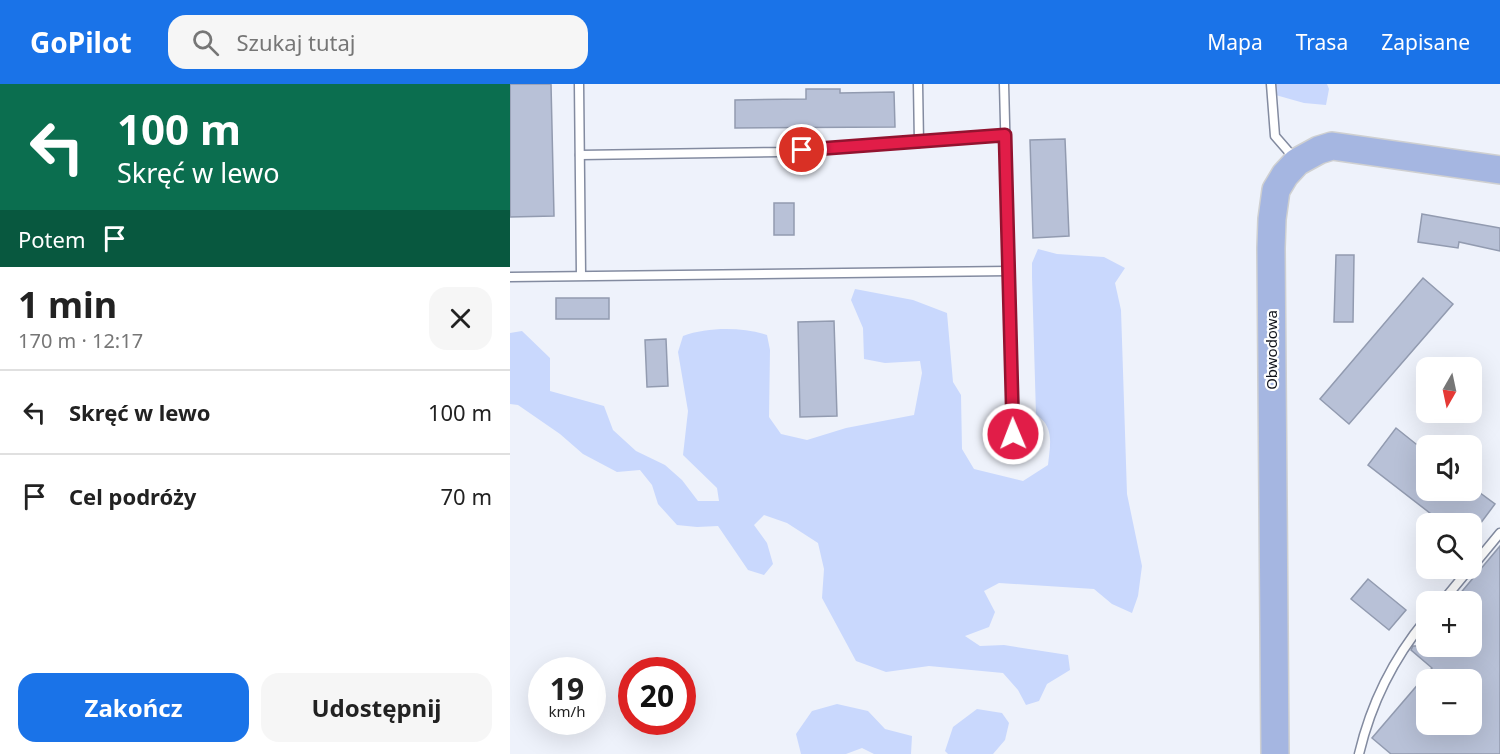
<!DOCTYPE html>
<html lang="pl">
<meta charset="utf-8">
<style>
:root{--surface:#fff;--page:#f6f6f6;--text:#222;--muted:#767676;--line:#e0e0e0;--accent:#1a73e8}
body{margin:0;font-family:"Noto Sans",sans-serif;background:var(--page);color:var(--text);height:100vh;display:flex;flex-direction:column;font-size:22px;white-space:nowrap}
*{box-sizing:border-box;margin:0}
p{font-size:20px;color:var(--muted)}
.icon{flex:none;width:33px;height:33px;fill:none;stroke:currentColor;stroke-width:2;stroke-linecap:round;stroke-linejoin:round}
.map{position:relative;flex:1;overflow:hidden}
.side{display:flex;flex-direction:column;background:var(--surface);width:510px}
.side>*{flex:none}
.banner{background:#0b6e4f;color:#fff;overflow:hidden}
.needle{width:39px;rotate:189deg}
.buttons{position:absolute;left:906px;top:273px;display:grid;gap:12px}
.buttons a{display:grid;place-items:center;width:66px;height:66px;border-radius:12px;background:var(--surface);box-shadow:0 6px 24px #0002;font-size:30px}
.speed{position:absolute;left:18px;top:573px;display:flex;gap:12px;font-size:30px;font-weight:700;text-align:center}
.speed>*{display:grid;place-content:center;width:78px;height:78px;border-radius:50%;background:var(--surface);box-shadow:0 6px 24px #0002;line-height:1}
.speed small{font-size:15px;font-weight:400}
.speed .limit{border:9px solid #d22;background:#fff;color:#111}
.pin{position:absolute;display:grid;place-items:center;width:51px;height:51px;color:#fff;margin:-26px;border:3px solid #fff;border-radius:50%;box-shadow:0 2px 6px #0007}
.me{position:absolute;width:66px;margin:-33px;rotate:359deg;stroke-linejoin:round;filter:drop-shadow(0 0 4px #0008)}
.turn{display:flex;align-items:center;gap:21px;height:126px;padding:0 18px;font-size:27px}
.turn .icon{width:78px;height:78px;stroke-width:2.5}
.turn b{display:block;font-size:42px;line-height:51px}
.then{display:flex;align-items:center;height:57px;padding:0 18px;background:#0003;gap:12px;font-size:22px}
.round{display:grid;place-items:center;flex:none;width:63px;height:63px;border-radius:18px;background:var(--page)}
.head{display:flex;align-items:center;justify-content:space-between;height:102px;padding:0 18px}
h1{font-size:36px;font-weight:700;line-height:45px}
.primary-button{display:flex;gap:12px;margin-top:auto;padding:12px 18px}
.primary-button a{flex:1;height:69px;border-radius:18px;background:var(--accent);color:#fff;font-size:24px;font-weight:700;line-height:69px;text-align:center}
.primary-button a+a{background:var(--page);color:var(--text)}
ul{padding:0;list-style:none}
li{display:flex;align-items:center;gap:18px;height:84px;padding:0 18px;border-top:2px solid var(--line)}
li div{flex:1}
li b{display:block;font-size:22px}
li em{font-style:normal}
header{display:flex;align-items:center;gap:36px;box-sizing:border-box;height:84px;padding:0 30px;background:var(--accent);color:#fff}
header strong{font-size:28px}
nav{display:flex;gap:33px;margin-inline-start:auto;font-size:21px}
.search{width:420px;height:54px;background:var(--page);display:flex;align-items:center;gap:15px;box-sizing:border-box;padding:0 21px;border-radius:18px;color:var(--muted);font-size:22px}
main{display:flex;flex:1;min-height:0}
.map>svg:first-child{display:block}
</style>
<header>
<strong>GoPilot</strong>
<div class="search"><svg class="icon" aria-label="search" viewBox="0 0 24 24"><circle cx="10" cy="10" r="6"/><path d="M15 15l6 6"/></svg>Szukaj tutaj</div>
<nav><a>Mapa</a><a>Trasa</a><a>Zapisane</a></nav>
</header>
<main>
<section class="side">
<div class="banner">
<div class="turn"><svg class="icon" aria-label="left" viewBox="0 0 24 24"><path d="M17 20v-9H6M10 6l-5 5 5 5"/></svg><div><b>100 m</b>Skręć w lewo</div></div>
<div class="then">Potem<svg class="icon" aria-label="arrive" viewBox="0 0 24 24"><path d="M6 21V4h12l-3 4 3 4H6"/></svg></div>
</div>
<div class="head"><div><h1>1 min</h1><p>170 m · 12:17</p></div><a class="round"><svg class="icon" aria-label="close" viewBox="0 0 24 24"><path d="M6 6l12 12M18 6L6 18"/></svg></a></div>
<ul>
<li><svg class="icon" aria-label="left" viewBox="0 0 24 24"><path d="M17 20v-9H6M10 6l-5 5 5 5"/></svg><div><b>Skręć w lewo</b></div><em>100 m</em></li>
<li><svg class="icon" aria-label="arrive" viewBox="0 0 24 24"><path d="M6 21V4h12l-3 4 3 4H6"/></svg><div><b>Cel podróży</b></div><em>70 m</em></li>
</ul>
<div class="primary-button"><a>Zakończ</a><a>Udostępnij</a></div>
</section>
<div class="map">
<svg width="990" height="670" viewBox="0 0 990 670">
<rect width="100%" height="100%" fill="#eef2fb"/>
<g fill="#c9d8fd">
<polygon points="764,0 817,0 819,5 816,21 794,19 762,10"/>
<path d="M528,165L547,170L594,173L615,184L605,199L611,226L617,410L632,482L628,512L622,529L602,520L584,505L489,499L474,507L485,528L479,543L455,552L470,562L494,561L558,571L560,586L537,600L529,617L516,621L508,606L493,589L419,582L376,588L346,577L312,514L314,485L308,459L277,439L254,431L244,441L257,459L263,480L254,491L238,486L208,442L187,443L167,441L148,420L142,401L130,386L107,388L73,370L50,350L8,321L0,320V249L12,247L40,274V307L94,322L103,346L126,367L155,381L172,396L188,417H209L207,404L173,371L178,327L168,268L173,252C198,243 232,243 257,251L260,266L259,333L271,350L297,356L336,344L404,331L412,289L410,277L375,279L354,275L353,244L341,216L345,205L403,216L437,229L443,298L451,311L452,365L464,385L513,397L538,381C540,362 545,342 526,331L522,193V179Z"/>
<polygon points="327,620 358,627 375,645 402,652 401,670 364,670 352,664 336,670 291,670 286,650 302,627"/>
<polygon points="467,625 492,629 499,639 495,656 483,670 438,670 435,667 443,643"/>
</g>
<g fill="#b8c1d7" stroke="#929bb0" stroke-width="1.5" fill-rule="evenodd">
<polygon points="0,0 41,0 44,132 0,133"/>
<polygon points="296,5 330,5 330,9 384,8 385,43 225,44 225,16 296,15"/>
<polygon points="555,55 559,152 523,154 520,56"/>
<rect x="264" y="119" width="20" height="32"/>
<polygon points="912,130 990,144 990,167 949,158 948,164 908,158"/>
<polygon points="826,171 844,171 843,238 824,238"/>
<polygon points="913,194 943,220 839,340 810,315"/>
<rect x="46" y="214" width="53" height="21"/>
<polygon points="324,237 327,332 290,333 288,238"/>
<polygon points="156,255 158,302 137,303 135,256"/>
<polygon points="886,344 916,368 916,406 966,406 985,420 970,440 934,440 858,381"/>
<path d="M990,462V670H881L862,654L922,584L901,566L903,562H962V518H943ZM916,596H962V640H916Z"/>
<polygon points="858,495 896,526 879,546 841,515"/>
</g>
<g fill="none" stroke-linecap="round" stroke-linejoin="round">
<defs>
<g id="lane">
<polyline points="69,0 71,191"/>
<polyline points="408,0 409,59"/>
<polyline points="494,0 503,350"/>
<polyline points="761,0 765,52 785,75"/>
<polyline points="70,71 269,68 495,51"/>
<polyline points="0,193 499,187"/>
<polyline points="962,483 990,449"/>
<polyline points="932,518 960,484"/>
<path d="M849,670C861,619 883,575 916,535"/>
</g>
<polyline id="primary" points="765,670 761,164 762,135 766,106 775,91 787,78 809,66 822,62 990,86"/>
</defs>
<use href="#lane" stroke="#838ba0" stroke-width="11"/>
<use href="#primary" stroke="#cfd0d1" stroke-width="30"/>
<use href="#lane" stroke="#fff" stroke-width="8"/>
<use href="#primary" stroke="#a5b6e1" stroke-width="27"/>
</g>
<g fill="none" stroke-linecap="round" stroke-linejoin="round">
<defs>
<polyline id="route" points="292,66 495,51 503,350"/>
</defs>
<use href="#route" stroke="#92132f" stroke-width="15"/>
<use href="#route" stroke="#e11d48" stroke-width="10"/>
</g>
<g text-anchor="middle" stroke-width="4.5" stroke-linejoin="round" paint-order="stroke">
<g font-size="15" fill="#0f121a" stroke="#fff">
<text transform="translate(762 266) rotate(-90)" y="5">Obwodowa</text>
</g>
</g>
</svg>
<div class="buttons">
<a><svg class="needle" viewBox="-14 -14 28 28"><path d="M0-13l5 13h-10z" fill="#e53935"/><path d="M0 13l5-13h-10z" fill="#767676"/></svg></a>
<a><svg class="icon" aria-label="sound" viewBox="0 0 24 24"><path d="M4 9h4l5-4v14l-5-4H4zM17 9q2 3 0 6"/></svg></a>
<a><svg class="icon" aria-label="search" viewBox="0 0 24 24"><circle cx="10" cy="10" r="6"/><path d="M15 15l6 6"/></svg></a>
<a>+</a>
<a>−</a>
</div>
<div class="speed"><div>19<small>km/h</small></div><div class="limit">20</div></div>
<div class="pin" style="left:292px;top:66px;background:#d93025"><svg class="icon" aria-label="arrive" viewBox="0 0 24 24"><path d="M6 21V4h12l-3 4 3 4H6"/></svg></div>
<svg class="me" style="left:503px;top:350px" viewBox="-20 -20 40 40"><circle r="17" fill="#e11d48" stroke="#fff" stroke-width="3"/><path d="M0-11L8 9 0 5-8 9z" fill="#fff"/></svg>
</div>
</main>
